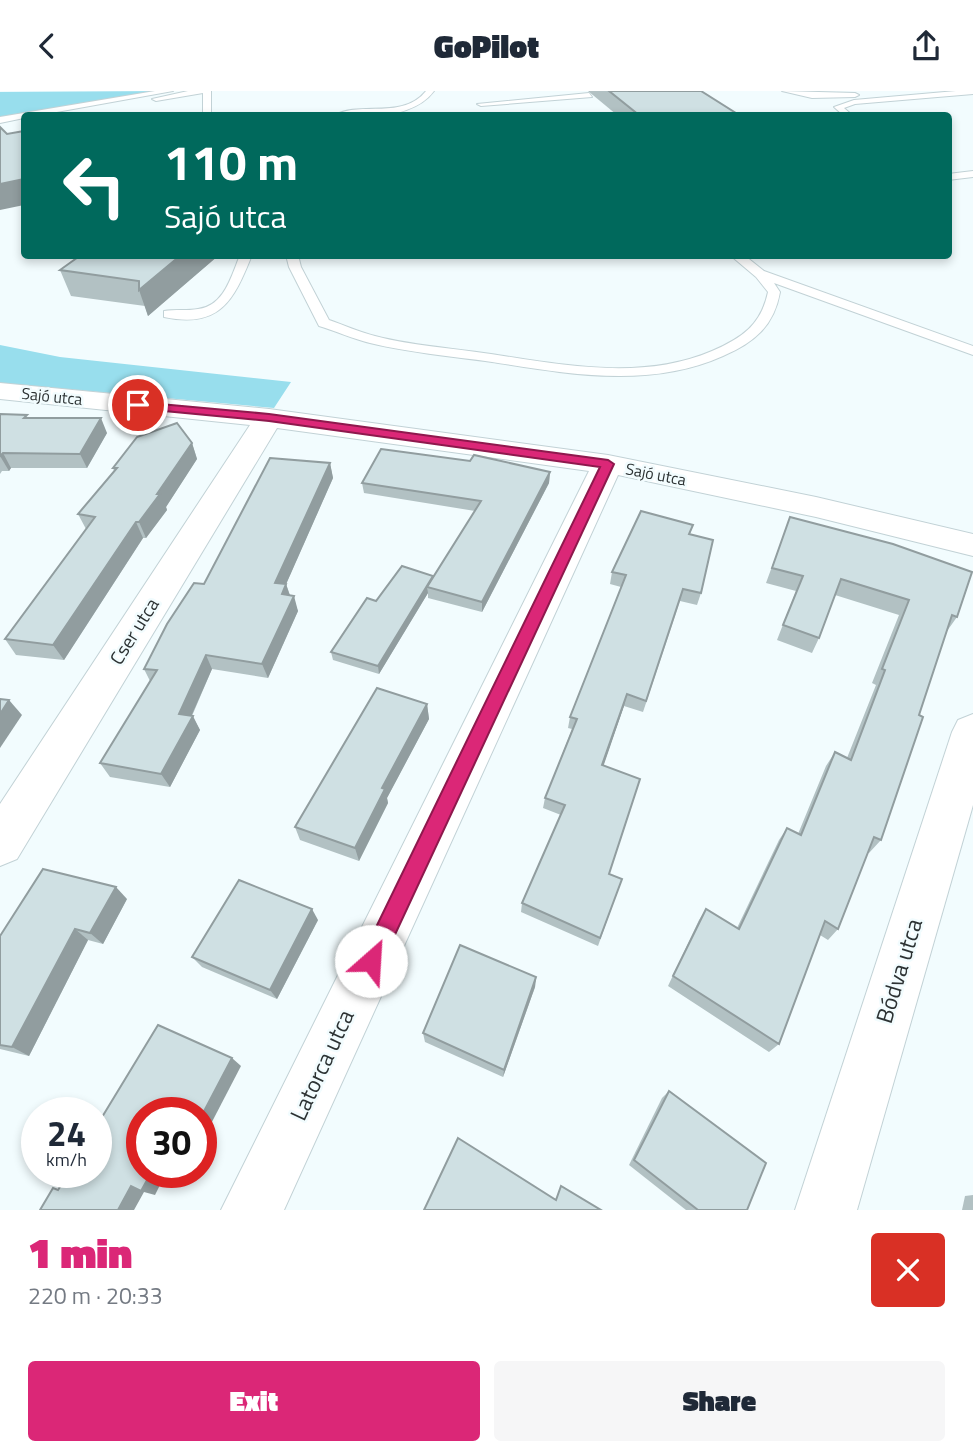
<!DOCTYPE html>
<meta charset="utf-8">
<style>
:root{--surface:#fff;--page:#f6f6f7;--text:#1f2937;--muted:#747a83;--accent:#db2777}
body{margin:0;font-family:"Titillium Web",sans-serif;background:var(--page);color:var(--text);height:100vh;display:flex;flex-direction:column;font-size:26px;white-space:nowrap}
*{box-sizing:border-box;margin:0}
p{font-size:23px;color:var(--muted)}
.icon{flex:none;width:38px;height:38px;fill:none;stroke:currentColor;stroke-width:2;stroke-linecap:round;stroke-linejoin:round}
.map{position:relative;height:1119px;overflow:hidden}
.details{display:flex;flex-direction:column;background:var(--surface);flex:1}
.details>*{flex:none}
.top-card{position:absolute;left:21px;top:21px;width:931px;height:147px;border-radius:7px;box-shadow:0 4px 10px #0003;background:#00695c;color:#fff;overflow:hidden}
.speed{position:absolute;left:21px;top:1006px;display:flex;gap:14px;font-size:35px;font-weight:700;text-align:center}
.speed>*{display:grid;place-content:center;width:91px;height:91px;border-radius:50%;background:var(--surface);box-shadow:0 4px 10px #0003;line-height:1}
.speed small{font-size:18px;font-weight:400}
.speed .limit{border:10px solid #d22;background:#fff;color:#111}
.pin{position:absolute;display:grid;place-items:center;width:60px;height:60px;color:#fff;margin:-30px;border:4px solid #fff;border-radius:50%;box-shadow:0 2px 7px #0007}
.me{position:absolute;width:77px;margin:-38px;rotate:26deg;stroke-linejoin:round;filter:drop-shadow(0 0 5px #0008)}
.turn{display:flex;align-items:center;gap:24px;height:147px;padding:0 28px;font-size:32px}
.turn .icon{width:91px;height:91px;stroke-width:2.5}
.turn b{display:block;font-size:49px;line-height:60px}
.round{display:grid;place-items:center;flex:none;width:74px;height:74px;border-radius:7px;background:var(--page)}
.summary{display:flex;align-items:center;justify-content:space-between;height:119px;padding:0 28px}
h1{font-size:42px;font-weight:800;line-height:52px;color:var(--accent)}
.primary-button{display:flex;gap:14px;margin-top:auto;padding:14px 28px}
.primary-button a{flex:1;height:80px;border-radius:7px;background:var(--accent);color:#fff;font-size:28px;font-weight:800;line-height:80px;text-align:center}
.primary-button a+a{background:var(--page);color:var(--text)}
header{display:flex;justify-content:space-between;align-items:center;height:91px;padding:0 28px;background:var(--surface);font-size:32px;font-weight:800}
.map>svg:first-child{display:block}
</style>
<header><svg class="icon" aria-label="back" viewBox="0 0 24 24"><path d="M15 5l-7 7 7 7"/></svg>GoPilot<svg class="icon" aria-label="share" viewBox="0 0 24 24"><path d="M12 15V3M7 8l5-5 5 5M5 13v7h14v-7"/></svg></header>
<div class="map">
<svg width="973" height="1119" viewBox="0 0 973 1119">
<rect width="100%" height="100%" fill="#f2fcfe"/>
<g fill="#98deed">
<polygon points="165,0 0,29 0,1"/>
<polygon points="0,254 60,266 291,291 274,317 0,292"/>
</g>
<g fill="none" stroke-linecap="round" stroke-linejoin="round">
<defs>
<g id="lane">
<polygon points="155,0 173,0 40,24 24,24 24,27 0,32 0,26"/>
<polygon points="188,0 211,0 211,24 203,24 203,2 156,10 152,8"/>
<path d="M426,0H434C413,28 366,27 335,24C361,10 403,29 426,0Z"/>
<polygon points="782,0 855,2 859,4 855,6 812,7"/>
<polygon points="956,0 973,0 973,3 855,13 844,17 852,24 843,24 834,16 854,9"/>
<polygon points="589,2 592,6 481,15 477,13"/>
<polygon points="973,80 973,86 948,89 948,83"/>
<path d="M240,164H252C234,209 220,238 164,226V220C175,218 187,220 198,218C224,215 231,186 240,164Z"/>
<path d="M286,164H298L301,176L329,229C344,234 359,241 375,245C413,255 452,257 491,263C564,274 642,290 712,260C742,247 761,234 768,201L756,186L730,164H744L764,180L973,255V264L774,192L780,201C774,235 754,252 723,265C649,298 569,283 492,271C451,265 410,262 370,252C353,248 336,240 319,235L289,176Z"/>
</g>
<g id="street">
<polygon points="0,292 269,318 608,364 816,406 973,443 973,465 816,426 618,384 284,1119 221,1119 589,380 277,337 17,768 0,775 0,713 250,334 0,308"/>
<polygon points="973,623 973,714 857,1119 795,1119 952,641 958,629"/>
</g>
</defs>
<use href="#lane" stroke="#c2d2d6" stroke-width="2"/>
<use href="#street" stroke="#c2d2d6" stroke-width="2"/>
<use href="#lane" fill="#fff" fill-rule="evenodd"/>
<use href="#street" fill="#fff" fill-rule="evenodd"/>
</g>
<g fill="#b2c1c3">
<polygon points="588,0 701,0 739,24 617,24"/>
<polygon points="81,164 219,164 148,225 145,215 71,205 60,179"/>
<polygon points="0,323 28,327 107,342 87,377 11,377 9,380 2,380 0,383"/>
<polygon points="192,352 197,368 166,416 167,419 146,447 143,447 64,569 16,564 5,548 86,438 78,423 114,380 113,377"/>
<polygon points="330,372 333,387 286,493 290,504 298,520 268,587 212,578 192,625 200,639 170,696 110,686 100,672 150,590 144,578 204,493"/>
<polygon points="550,381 549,392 482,521 428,507 428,502 379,583 333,569 331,561 376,510 433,487 475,420 364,402 362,392"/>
<polygon points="790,426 957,526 947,540 919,624 881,749 869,762 868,761 838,838 828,849 820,844 779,953 769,961 668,895 699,829 706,818 737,837 779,749 787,737 798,743 826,675 835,661 847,667 876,594 872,592 899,524 835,504 819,547 812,562 777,549 796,500 766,492"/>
<polygon points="693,434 690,443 701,502 697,514 680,510 643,621 624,615 603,675 609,783 622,788 598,855 521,821 522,812 561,724 543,717 545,707 572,638 568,637 570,626 621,496 610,493 612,481"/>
<polygon points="427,613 429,628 387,707 388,712 359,770 300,749 295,736"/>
<polygon points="127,808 103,853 88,849 29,965 0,958 0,845"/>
<polygon points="318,829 277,908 202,876 192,866"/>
<polygon points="536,886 535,896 503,986 425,951 423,942"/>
<polygon points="669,1000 747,1119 686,1119 629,1074 662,1007"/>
<polygon points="973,1104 973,1119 962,1119 965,1105"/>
</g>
<g fill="#919d9f">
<polygon points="24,88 24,114 0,119 0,93"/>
<polygon points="181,164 219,164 148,225 139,199"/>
<polygon points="101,327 107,342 87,377 80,363"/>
<polygon points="192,352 197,368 166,416 167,419 146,447 139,431 157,403"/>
<polygon points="3,362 11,377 9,380 0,365"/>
<polygon points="330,372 333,387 280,507 275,492"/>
<polygon points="550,381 549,392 482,521 482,511"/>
<polygon points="136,431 143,447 64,569 53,554"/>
<polygon points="433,485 434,493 427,496 428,502 379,583 378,575"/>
<polygon points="286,493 291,508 282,503"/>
<polygon points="294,505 298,520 268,587 262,573"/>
<polygon points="206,564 212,578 186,637 193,625 200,639 170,696 161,683 179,623"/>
<polygon points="627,603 624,615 600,685 602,674"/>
<polygon points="9,609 22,624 0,657 0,623"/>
<polygon points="427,613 429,628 387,707 388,712 359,770 355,757 382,697"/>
<polygon points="116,796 127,808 103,853 90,842"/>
<polygon points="312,818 318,829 277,908 270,899"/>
<polygon points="75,838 88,849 29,965 12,956"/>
<polygon points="536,886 535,896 503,986 504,979"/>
<polygon points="232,967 241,975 201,1052 201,1026"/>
<polygon points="151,1082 166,1082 155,1104 144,1101 134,1119 118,1119 131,1095"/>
</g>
<g fill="#cfe0e3" stroke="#919d9f" stroke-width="2">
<polygon points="609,0 701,0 739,24 639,24"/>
<polygon points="0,36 7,43 24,40 24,88 0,93"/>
<polygon points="81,164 181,164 139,199 139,190 60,179"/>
<polygon points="0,323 27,324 24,327 101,327 80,363 3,362 0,365"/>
<polygon points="177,332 192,352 157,403 160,403 139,431 136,431 53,554 5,548 95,426 78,423 117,377 113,377 137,346"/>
<polygon points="381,358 470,370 474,364 550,381 482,511 427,496 481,410 362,392"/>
<polygon points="270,367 330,372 275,492 286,493 282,503 294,505 262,573 206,564 179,623 193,625 161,683 100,672 157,579 144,578 167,533 194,492 204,493"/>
<polygon points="641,420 693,434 689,443 713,449 701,502 683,498 646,610 627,603 602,674 640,688 609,783 622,788 600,847 522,812 565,714 545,707 577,628 570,626 626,484 612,481"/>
<polygon points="790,426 893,453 972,481 957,526 952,524 919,624 923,626 881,749 874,746 838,838 825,830 779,953 673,885 706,818 739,838 787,737 801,744 835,661 851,669 885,579 882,578 909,509 841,488 819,547 783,534 803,485 772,477"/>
<polygon points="402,475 433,485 378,575 331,561 367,507 376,510"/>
<polygon points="377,597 427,613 382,697 385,698 355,757 295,736"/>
<polygon points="0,608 9,609 0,623"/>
<polygon points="43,778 116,796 90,842 75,838 12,956 0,954 0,845"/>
<polygon points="239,789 312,818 270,899 192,866"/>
<polygon points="460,854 536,886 504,979 423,942"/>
<polygon points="158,934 232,967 201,1026 201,1022 142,1022 142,1082 151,1082 141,1100 131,1095 118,1119 40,1119 53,1097 58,1099 69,1082 96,1082 96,1036"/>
<polygon points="669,1000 766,1072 747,1119 698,1119 634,1069"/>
<polygon points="458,1047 556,1109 561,1095 601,1119 424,1119"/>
</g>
<polygon fill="#db2777" stroke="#8e194d" stroke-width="2" points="138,311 269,323 608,369 614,373 379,878 371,881 363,878 360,870 363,863 600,376 269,330 133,317 132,314"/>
<g text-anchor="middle" stroke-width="5" stroke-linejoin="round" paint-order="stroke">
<g font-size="16" fill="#2c3233" stroke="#f2fcfe">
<text transform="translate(52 305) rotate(6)" y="6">Sajó utca</text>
<text transform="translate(656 383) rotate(11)" y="6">Sajó utca</text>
</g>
<g font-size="19" fill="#2c3233" stroke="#f2fcfe">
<text transform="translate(134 540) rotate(-58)" y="7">Cser utca</text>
</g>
<g font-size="23" fill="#2c3233" stroke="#f2fcfe">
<text transform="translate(899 880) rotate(-73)" y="8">Bódva utca</text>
<text transform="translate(322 974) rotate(-65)" y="8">Latorca utca</text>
</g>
</g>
</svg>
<div class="speed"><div>24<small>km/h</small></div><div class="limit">30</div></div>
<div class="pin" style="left:138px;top:314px;background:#d93025"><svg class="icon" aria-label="arrive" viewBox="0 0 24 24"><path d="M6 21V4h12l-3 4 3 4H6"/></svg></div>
<svg class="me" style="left:371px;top:870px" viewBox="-20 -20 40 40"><circle r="19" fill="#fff"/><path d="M0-13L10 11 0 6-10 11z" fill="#db2777"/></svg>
<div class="top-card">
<div class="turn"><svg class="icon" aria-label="left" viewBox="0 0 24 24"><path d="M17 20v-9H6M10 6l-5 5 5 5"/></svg><div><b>110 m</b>Sajó utca</div></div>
</div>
</div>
<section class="details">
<div class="summary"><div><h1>1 min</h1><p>220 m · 20:33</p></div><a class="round" style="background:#d93025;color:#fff"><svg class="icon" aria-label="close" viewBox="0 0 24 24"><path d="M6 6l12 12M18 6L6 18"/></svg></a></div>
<div class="primary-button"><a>Exit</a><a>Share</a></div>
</section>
